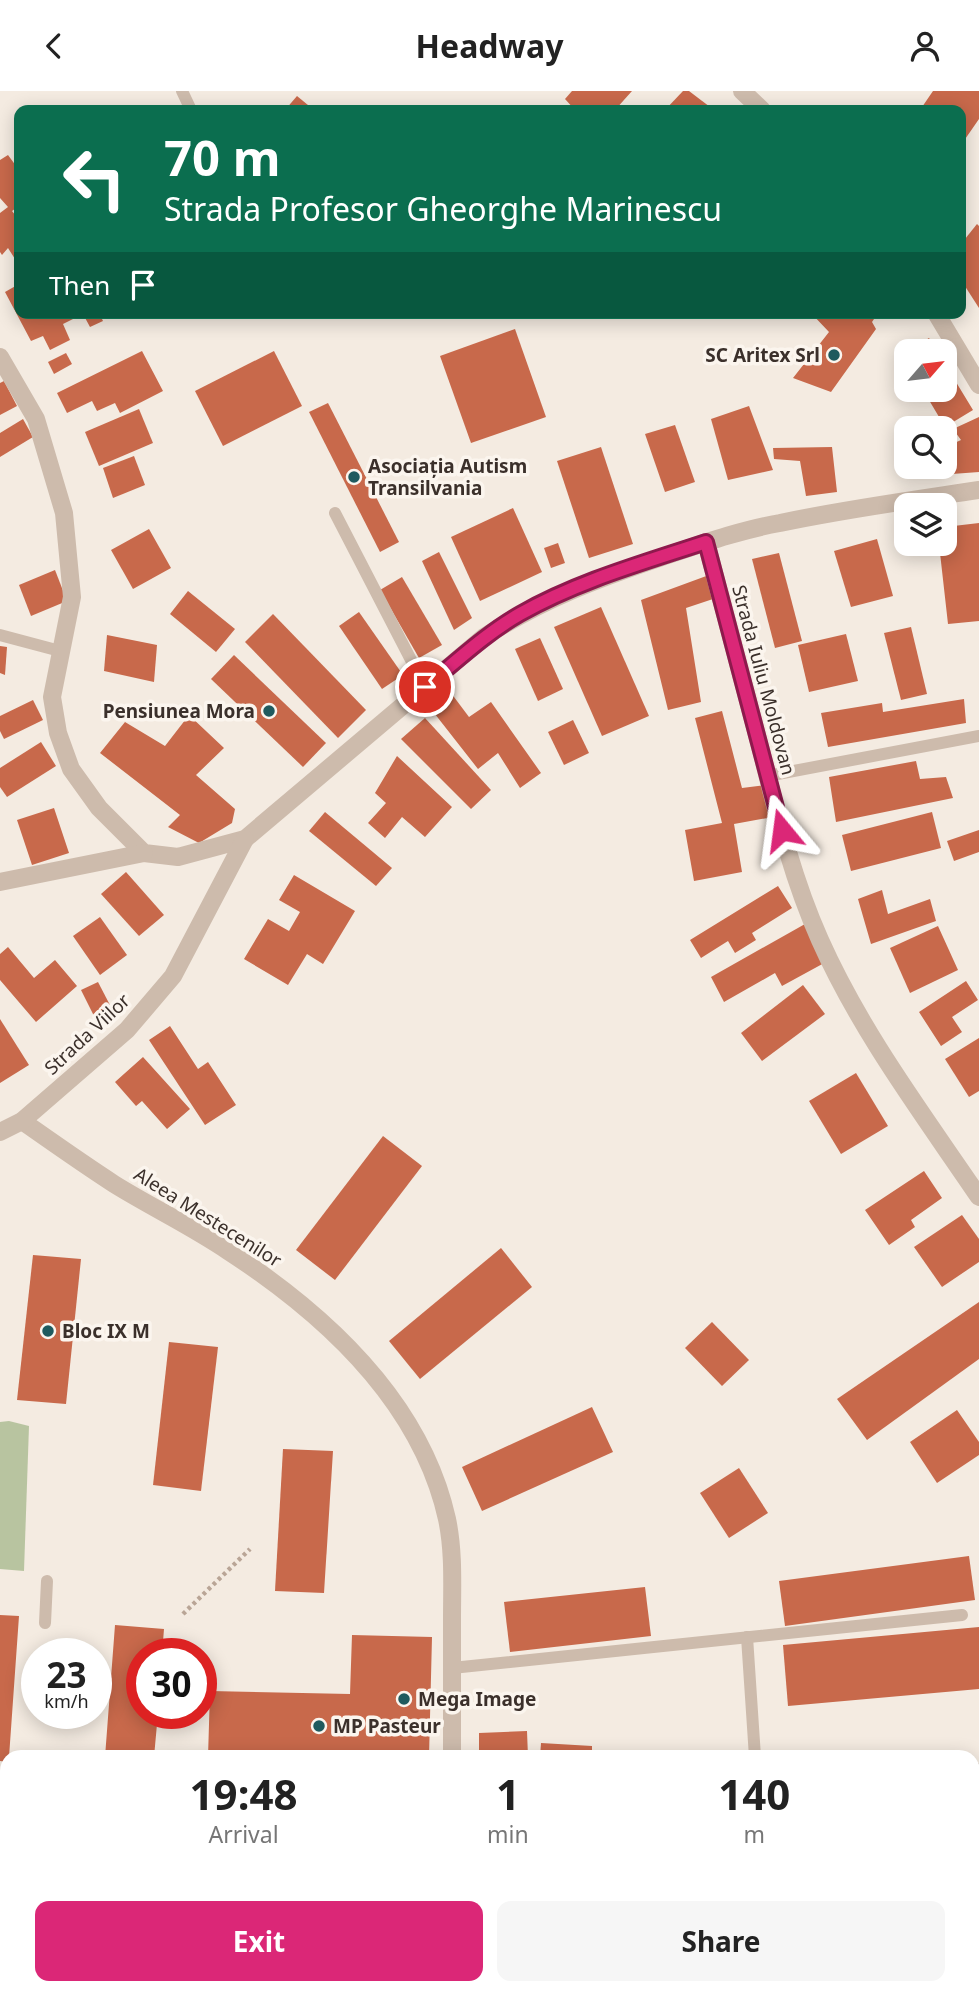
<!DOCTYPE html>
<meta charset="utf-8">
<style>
:root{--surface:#fff;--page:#f6f6f6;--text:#222;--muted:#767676;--accent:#db2777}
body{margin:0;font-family:"Noto Sans",sans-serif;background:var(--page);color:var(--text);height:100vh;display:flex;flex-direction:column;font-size:26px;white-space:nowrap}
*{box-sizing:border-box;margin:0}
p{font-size:23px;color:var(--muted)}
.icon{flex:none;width:38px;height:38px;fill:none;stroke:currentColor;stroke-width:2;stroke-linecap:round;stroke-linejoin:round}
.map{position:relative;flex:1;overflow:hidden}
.side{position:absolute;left:0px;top:1659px;width:980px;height:245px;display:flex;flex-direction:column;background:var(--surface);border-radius:21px 21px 0 0;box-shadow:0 4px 18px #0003}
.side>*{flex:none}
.top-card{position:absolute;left:14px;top:14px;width:952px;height:214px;border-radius:14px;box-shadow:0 4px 18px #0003;background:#0b6e4f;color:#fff;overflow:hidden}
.needle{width:46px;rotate:62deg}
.buttons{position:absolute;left:894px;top:248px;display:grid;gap:14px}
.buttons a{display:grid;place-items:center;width:63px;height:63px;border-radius:14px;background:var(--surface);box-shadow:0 4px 18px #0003;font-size:35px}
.speed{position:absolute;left:21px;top:1547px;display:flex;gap:14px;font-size:35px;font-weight:700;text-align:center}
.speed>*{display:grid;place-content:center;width:91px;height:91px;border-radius:50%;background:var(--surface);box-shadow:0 4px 18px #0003;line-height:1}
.speed small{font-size:18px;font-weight:400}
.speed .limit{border:10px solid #d22;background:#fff;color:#111}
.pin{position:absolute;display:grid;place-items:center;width:60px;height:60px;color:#fff;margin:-30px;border:4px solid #fff;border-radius:50%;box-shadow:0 2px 7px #0007}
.me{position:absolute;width:77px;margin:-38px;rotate:344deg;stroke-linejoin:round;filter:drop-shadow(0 0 5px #0008)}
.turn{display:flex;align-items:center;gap:24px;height:147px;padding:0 35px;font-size:32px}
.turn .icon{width:91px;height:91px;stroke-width:2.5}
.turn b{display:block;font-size:49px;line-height:60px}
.then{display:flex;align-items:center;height:66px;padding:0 35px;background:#0003;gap:14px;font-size:26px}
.eta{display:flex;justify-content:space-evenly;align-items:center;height:119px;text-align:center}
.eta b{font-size:42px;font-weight:700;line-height:49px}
.button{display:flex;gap:14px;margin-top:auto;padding:14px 35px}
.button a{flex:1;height:80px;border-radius:14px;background:var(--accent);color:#fff;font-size:28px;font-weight:700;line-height:80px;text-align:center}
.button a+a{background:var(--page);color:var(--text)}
header{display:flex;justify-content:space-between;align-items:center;height:91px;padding:0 35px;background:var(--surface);font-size:32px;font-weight:700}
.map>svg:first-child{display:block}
</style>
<header><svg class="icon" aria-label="back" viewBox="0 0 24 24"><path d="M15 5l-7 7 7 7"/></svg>Headway<svg class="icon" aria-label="person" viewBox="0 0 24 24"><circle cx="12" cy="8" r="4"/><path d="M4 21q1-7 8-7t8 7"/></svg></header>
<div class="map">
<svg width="979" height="1904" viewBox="0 0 979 1904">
<rect width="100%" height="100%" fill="#f4ebe1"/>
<g fill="#b8c4a0">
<polygon points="9,1330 29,1335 24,1480 0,1478 0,1331"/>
<polygon points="979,1709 979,1904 736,1904 734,1897 973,1897 973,1710"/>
</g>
<g fill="#c8694b">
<polygon points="572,0 632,0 615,19 600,19 593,14 587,19 575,19 565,8"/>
<polygon points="683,0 689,0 714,19 665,19"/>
<polygon points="933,0 979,0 979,28 961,54 961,19 920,19"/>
<polygon points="297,5 314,19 285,19"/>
<polygon points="8,64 19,79 19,115 12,120 19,129 19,166 15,168 8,157 2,164 0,161 0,122 8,116 0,107 0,69"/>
<polygon points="977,133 979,135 979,217 961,189 961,153"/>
<polygon points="19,193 19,222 99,222 103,230 90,236 83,223 63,233 70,249 50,259 43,245 31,250 5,201"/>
<polygon points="811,222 878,222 872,231 876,238 831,301 793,287 829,241"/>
<polygon points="515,238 546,326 471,352 440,265"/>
<polygon points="929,247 937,261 907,261"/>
<polygon points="142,260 163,300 120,322 115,312 97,320 92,310 67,322 57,302"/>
<polygon points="274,260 302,315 223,355 195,300"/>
<polygon points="66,262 72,273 54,283 48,271"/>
<polygon points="945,273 973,319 945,336 923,299 945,299"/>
<polygon points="4,290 17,315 0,324 0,292"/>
<polygon points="328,312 399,451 380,461 309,321"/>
<polygon points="749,315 773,379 728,389 711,328"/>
<polygon points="139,318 153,352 99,375 85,341"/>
<polygon points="979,326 979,381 952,383 950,354 961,349 953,338"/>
<polygon points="23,328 33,346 0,366 0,342"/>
<polygon points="675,334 695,391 665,401 645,343"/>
<polygon points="601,356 633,453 589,467 557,370"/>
<polygon points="832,356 837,401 806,405 800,370 774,368 773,357"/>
<polygon points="906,359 906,376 924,376 925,382 901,384 899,360"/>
<polygon points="134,365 145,394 113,407 103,377"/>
<polygon points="513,417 542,481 480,510 451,446"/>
<polygon points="979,432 979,530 948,533 939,453 945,453 945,436"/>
<polygon points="149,438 171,477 133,498 111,459"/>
<polygon points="877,448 893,505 851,516 834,460"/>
<polygon points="558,452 565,472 551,477 544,457"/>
<polygon points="439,461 472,527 454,539 422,470"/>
<polygon points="779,462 802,550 775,557 752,468"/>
<polygon points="55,479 67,510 31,525 19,494"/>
<polygon points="709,484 716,507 686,517 701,611 668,619 641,509"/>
<polygon points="402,486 442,554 419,567 380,499"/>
<polygon points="188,500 235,538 216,561 170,523"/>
<polygon points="601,516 649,625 602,645 554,536"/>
<polygon points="359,521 403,584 382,598 339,535"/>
<polygon points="273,523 366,619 338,647 245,551"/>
<polygon points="911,536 927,603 901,609 884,542"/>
<polygon points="846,543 858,590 809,601 798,554"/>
<polygon points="107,544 157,554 154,591 104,580"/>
<polygon points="540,547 563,598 538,610 515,558"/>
<polygon points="0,555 7,556 5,584 0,582"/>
<polygon points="234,564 326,652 303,676 211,588"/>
<polygon points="451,602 469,626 491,611 541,682 520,697 498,662 478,678 431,618"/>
<polygon points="964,608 966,632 828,656 821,622 882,612 883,621"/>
<polygon points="33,609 43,629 4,648 0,640 0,625"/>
<polygon points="722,620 742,697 767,694 773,726 734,733 742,781 694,790 685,739 722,732 695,627"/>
<polygon points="189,624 224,657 196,684 235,718 232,732 199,752 168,736 180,724 100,662 125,631 165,655"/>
<polygon points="425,627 491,699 471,718 401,648"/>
<polygon points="573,629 589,662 564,674 548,641"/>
<polygon points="41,651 56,675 7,706 0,696 0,677"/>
<polygon points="397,665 452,716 425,746 402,726 385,747 368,732 386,712 375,702"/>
<polygon points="916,670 920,688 946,686 953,707 836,731 829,686"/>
<polygon points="54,717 69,762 32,774 17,729"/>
<polygon points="325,721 392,777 376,795 309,740"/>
<polygon points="932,721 941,757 851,780 842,744"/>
<polygon points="979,739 979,761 954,770 947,750"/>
<polygon points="126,781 164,824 139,845 101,803"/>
<polygon points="294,784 355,820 323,873 307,863 288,894 244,868 268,828 289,840 300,821 279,809"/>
<polygon points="778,795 792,817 752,842 756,849 735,862 728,850 701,867 690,849"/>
<polygon points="882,799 888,823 930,808 936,830 871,853 858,808"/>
<polygon points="100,826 127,864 100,884 73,845"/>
<polygon points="805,833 826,871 782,895 775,882 724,911 711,886"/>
<polygon points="938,835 958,879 910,902 890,857"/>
<polygon points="8,856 34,887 55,869 77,895 36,931 0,889 0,863"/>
<polygon points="966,890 978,909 952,926 962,941 941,955 919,921"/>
<polygon points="98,891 112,918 95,927 81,899"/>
<polygon points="803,894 825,923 762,970 741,942"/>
<polygon points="0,928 29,974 0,992"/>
<polygon points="170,935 198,978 208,971 236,1014 205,1034 149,949"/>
<polygon points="979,947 979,1000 969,1006 945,968"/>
<polygon points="143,966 190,1018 167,1038 142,1010 136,1015 115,991"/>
<polygon points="856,982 888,1035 841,1063 809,1010"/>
<polygon points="383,1045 422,1075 335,1189 296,1159"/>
<polygon points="924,1080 942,1107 911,1129 915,1136 889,1154 865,1119"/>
<polygon points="962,1124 979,1148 979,1171 942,1196 914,1156"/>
<polygon points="501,1157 532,1196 420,1288 389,1250"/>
<polygon points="33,1164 81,1168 66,1313 17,1309"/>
<polygon points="979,1211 979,1268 867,1349 837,1308"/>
<polygon points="712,1231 749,1269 722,1295 685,1257"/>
<polygon points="169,1251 218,1256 201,1400 153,1394"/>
<polygon points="592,1316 613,1361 482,1420 462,1376"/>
<polygon points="957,1319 979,1351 979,1364 937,1392 910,1351"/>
<polygon points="283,1358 333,1360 324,1502 275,1500"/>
<polygon points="739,1377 768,1422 729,1447 700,1402"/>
<polygon points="969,1465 975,1509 785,1535 779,1490"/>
<polygon points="645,1496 651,1545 510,1561 504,1511"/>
<polygon points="0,1524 19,1525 9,1666 7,1666 7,1671 0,1670"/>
<polygon points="115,1534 164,1538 162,1563 142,1563 142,1622 158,1622 154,1666 105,1666"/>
<polygon points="979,1536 979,1598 788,1615 783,1554"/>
<polygon points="352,1544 432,1546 429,1666 208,1666 210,1600 350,1603"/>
<polygon points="527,1640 528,1666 513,1666 513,1661 479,1661 479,1642"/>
<polygon points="541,1652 592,1655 592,1666 540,1666"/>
<polygon points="7,1833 7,1893 1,1895 0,1835"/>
<polygon points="204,1897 268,1897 265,1904 199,1904"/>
</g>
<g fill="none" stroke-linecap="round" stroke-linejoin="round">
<g stroke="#b9a596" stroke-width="4.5" stroke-dasharray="3.5 3.5" stroke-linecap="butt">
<polyline points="183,1523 250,1458"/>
<polyline points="973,1755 979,1756"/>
<polyline points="961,1897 970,1904"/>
</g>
<g stroke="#cdbbac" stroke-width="12">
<polyline points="182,0 191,19"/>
<polyline points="335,422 425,596"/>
<polyline points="0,544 60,560"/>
<polyline points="767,685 979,645"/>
<polyline points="45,1532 47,1490"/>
<polyline points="747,1546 755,1666"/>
<polyline points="452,1577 962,1524"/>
<polyline points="0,1785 7,1773"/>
</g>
<g stroke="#cdbbac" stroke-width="18">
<polyline points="742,0 762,19"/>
<polyline points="936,222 979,294"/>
<path d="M0,266L36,328L64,422L72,506L52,606L58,642L71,678L99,717L144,762L178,766L245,748L484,546C543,508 597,488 662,466C701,453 740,439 780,432C846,418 913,409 979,399"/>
<path d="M706,451C725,523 744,595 763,667C778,728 794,791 820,849C861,941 922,1022 979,1106"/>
<polyline points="0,791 144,762"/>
<path d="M22,1030C52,1051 83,1073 114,1093C151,1116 191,1135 228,1160C325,1223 421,1311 447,1428C454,1461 452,1495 452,1528C452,1574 452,1620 452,1666"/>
<polyline points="0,1041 22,1030 127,939 173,885 245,748"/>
<polyline points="309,1904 312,1897"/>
</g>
<g stroke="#cdbbac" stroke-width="18">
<polyline points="973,1681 979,1681"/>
<polyline points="0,1748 7,1749"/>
</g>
</g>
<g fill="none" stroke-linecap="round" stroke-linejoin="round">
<defs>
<path id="route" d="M425,596C456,571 485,543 520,523C578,490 643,472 706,451L782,739"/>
</defs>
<use href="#route" stroke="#8e194d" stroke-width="18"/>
<use href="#route" stroke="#db2777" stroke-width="12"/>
</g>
<g fill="#1f5a5e" stroke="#fbf5ee" stroke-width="2.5">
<circle cx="834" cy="264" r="7"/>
<circle cx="354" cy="386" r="7"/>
<circle cx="269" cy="620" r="7"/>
<circle cx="48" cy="1240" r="7"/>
<circle cx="404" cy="1608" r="7"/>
<circle cx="319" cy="1635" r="7"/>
</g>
<g text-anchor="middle" stroke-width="7" stroke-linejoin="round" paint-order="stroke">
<g font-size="19" font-weight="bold" fill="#3b302b" stroke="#fbf5ee" text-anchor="start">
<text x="820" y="271" text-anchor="end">SC Aritex Srl</text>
<text x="368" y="382">Asociația Autism<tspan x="368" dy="22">Transilvania</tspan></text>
<text x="255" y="627" text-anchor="end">Pensiunea Mora</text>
<text x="62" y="1247">Bloc IX M</text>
<text x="418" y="1615">Mega Image</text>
<text x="333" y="1642">MP Pasteur</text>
</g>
<g font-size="19" fill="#3b302b" stroke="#fbf5ee">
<text transform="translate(764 589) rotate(75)" y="7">Strada Iuliu Moldovan</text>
<text transform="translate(87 943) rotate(-43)" y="7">Strada Viilor</text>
<text transform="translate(208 1126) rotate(32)" y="7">Aleea Mestecenilor</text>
</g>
</g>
</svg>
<div class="buttons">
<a><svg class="needle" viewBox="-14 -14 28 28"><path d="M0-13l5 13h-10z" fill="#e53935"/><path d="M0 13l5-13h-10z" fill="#767676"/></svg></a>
<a><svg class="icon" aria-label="search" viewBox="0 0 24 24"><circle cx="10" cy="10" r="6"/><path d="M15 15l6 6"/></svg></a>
<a><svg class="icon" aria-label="layers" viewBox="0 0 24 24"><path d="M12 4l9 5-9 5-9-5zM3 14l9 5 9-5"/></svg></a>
</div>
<div class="speed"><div>23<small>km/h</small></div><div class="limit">30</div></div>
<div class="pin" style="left:425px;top:596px;background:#d93025"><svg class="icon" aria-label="arrive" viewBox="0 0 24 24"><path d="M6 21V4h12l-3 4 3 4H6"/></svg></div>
<svg class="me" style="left:782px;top:739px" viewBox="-20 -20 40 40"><path d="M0-17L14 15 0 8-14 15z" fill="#db2777" stroke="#fff" stroke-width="4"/></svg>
<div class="top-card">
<div class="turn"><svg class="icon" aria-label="left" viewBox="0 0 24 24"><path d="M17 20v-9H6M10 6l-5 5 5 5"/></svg><div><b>70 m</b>Strada Profesor Gheorghe Marinescu</div></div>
<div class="then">Then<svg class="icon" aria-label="arrive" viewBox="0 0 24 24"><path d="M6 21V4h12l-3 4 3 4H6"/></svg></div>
</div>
<section class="side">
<div class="eta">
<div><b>19:48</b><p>Arrival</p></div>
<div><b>1</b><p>min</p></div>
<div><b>140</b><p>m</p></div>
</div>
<div class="button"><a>Exit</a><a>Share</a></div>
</section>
</div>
